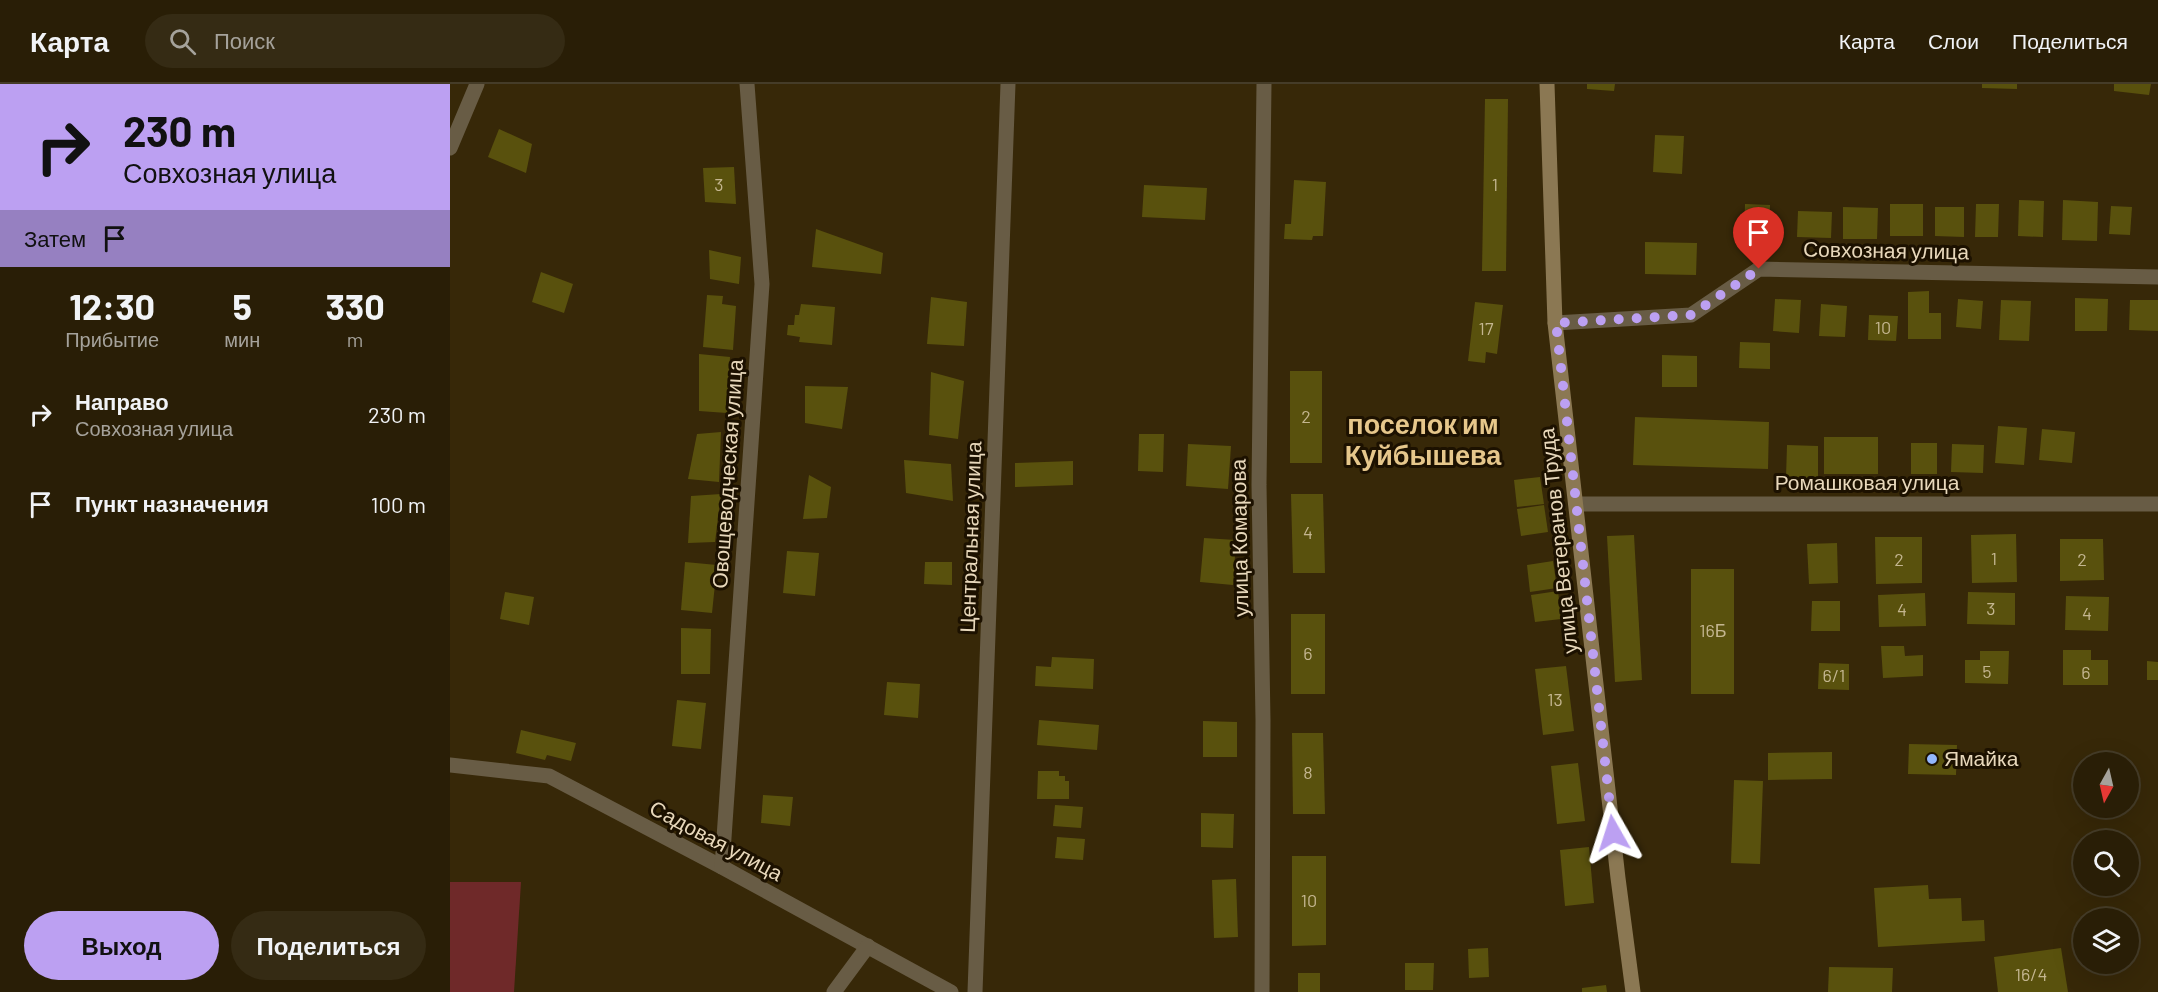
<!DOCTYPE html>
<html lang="ru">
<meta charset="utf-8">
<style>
:root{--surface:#291e06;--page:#352b14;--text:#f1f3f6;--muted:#a5a29b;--line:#453c28;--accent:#bca0f2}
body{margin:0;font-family:Barlow,sans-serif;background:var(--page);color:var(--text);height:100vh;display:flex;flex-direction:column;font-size:22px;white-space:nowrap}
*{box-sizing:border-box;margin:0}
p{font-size:20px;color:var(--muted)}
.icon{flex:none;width:33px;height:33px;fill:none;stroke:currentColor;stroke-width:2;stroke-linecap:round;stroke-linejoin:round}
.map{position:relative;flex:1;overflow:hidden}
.side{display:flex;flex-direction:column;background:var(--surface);width:450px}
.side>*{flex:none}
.hud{background:#bca0f2;color:#111;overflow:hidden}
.needle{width:39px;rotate:188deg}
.buttons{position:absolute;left:1623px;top:668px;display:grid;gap:12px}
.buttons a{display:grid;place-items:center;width:66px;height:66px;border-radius:50%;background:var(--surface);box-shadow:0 6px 24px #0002,0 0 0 2px var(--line);font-size:30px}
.pin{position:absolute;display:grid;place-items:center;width:51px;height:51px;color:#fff;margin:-62px -26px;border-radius:50% 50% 50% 0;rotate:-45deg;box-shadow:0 0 6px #0007}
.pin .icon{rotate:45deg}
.me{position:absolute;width:66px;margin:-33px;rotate:354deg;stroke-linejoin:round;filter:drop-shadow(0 0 4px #0008)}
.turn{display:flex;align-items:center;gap:21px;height:126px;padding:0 24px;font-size:27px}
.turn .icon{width:78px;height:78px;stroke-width:2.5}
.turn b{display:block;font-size:42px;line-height:51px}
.then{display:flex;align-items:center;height:57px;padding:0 24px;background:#0003;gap:12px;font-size:22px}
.eta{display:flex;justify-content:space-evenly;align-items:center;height:102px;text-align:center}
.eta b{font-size:36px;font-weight:700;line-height:42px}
.button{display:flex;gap:12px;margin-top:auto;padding:12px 24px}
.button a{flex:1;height:69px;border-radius:36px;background:var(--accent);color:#111;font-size:24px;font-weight:700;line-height:69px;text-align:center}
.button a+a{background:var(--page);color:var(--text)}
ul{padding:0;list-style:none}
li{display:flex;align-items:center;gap:18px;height:90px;padding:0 24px}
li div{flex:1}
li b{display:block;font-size:22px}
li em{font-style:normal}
header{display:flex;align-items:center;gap:36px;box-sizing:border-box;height:84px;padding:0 30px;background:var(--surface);border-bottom:2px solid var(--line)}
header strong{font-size:28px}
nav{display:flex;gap:33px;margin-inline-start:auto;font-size:21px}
.search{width:420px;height:54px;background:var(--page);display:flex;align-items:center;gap:15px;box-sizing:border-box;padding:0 21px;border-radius:33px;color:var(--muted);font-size:22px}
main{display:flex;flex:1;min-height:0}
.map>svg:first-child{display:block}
</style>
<header>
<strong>Карта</strong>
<div class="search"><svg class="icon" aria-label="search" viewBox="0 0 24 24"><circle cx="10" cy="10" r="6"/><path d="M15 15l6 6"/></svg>Поиск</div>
<nav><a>Карта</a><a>Слои</a><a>Поделиться</a></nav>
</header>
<main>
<section class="side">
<div class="hud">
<div class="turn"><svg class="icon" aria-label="right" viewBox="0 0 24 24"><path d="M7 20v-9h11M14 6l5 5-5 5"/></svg><div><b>230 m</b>Совхозная улица</div></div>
<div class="then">Затем<svg class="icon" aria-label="arrive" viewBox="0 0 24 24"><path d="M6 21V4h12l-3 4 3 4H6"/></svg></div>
</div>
<div class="eta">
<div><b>12:30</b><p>Прибытие</p></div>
<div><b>5</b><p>мин</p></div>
<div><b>330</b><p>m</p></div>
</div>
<ul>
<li><svg class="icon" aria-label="right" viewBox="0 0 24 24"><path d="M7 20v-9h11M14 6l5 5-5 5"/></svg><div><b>Направо</b><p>Совхозная улица</p></div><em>230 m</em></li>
<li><svg class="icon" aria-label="arrive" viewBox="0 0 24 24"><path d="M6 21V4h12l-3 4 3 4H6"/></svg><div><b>Пункт назначения</b></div><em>100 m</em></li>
</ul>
<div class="button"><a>Выход</a><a>Поделиться</a></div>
</section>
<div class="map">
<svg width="1708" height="908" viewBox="0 0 1708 908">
<rect width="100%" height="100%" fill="#372808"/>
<polygon fill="#6f2929" points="0,798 71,798 64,908 0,908"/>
<g fill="#59510d">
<polygon points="1137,0 1165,0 1164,7 1137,5"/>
<polygon points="1532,0 1567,0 1567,5 1532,4"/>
<polygon points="1664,0 1701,0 1699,11 1664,7"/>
<polygon points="1035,15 1058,15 1056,187 1032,187"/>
<polygon points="49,45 82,60 76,89 38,73"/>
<polygon points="1205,51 1234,52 1232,90 1203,88"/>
<polygon points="284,83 286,120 255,118 253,84"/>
<polygon points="844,96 876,98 873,152 863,152 862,156 834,155 835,140 841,140"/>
<polygon points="694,101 757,104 755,136 692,133"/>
<polygon points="1569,116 1594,117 1593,153 1568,152"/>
<polygon points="1613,116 1648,118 1647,157 1612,156"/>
<polygon points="1295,120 1320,121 1319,153 1294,152"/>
<rect x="1440" y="120" width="33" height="32"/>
<polygon points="1526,120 1549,120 1548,153 1525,153"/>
<polygon points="1661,122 1682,123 1680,151 1659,150"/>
<polygon points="1393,123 1428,124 1427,155 1393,155"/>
<polygon points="1485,123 1514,123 1514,153 1485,152"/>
<polygon points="1348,127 1382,128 1381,154 1347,153"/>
<polygon points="366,145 433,169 431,190 362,183"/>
<polygon points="1195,158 1247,159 1246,191 1195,190"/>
<polygon points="259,166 291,173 289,200 260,195"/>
<polygon points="91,188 123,200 114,229 82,218"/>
<polygon points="1479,207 1479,229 1491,229 1491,255 1458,255 1458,208"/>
<polygon points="257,211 273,212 272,220 286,222 283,266 253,263"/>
<polygon points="481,213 517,218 514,262 477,260"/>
<polygon points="1625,214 1658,215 1657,247 1625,247"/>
<polygon points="1325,215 1351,216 1349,249 1323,247"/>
<polygon points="1508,215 1533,217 1531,245 1506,243"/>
<polygon points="1551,216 1581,217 1579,257 1549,256"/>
<polygon points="1680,216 1708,216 1708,247 1679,246"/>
<polygon points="1025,218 1053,221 1047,270 1036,268 1035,279 1018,277"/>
<polygon points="351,220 385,223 382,261 349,258 350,253 337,251 338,241 344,241 345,231 349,231"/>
<polygon points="1371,220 1397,222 1395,253 1369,252"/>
<polygon points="1419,231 1448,232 1446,257 1418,256"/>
<polygon points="1290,258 1320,259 1320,285 1289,284"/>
<polygon points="249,270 280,273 277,329 249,327"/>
<polygon points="1212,271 1247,272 1247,303 1212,303"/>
<rect x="840" y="287" width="32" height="92"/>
<polygon points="481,288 514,297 508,355 479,351"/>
<polygon points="355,302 398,303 392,345 355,339"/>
<polygon points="1185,333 1319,338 1318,385 1183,381"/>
<polygon points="1548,342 1577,344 1574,381 1545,379"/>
<polygon points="1592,345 1625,348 1622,379 1589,376"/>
<polygon points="271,348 269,398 238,395 247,350"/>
<polygon points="689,350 714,350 713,388 688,387"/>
<rect x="1374" y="353" width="54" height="37"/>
<rect x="1461" y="359" width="26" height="31"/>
<polygon points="738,360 781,362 778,405 736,402"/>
<polygon points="1502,360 1534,361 1533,389 1501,388"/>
<polygon points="1337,361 1368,362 1368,395 1336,394"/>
<polygon points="454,376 501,380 503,417 456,409"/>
<polygon points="623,377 623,401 565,403 565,379"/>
<polygon points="359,391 381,403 377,434 353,435"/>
<polygon points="1090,393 1094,420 1067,423 1064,396"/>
<polygon points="271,410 265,458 238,459 241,412"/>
<polygon points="841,410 873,410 875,489 843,489"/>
<polygon points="1094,421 1098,448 1071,452 1067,425"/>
<polygon points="1566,450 1567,498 1522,499 1521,451"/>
<polygon points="1184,451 1192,596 1165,598 1157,452"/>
<polygon points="1425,453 1472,453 1472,499 1426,500"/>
<polygon points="754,454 786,456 783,501 750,498"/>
<polygon points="1610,455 1653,455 1654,496 1610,497"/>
<polygon points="1387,459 1388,499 1359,500 1357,460"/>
<polygon points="337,467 369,469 365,512 333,509"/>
<polygon points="1103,477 1107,504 1080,508 1077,481"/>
<polygon points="235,478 267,481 262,529 231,526"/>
<polygon points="475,478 502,478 502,501 474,500"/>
<rect x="1241" y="485" width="43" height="125"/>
<polygon points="1108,507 1111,535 1085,538 1081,511"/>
<polygon points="55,508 84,513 79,541 50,535"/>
<polygon points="1518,508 1565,509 1565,541 1517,540"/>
<polygon points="1475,509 1476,542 1429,543 1428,511"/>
<polygon points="1616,512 1659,513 1658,547 1615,546"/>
<polygon points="1362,517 1390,517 1390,547 1361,547"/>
<rect x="841" y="530" width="34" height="80"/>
<polygon points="231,544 261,545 260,590 231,590"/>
<polygon points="1431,562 1454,562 1455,572 1473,571 1473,592 1433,594"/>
<polygon points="1613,566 1641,566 1641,576 1658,576 1658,601 1613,601"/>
<polygon points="1530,567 1559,567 1558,600 1515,599 1515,576 1530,576"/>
<polygon points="602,573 644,575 643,605 585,602 586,582 601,583"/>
<polygon points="1697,577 1708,578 1708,596 1697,596"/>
<polygon points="1369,579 1399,580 1399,606 1368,605"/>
<polygon points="1116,582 1124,647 1093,651 1085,585"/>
<polygon points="437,598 470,600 468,634 434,631"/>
<polygon points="227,616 256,619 251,665 222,662"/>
<polygon points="589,636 649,641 647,666 587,661"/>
<polygon points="753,637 787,638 787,673 753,673"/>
<polygon points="71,646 126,659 121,677 97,671 95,676 66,669"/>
<polygon points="842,649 873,649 875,730 843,730"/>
<polygon points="1459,660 1507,661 1506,691 1458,690"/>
<polygon points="1382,668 1382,695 1318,696 1318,669"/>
<polygon points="1128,679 1135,737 1107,740 1101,682"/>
<polygon points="588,687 609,687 609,692 615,692 615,697 619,697 619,715 587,715"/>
<polygon points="1284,696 1313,697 1310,780 1281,779"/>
<polygon points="313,711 343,713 340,742 311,739"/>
<polygon points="605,721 633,723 631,744 603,742"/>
<polygon points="751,729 784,730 783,764 751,763"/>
<polygon points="607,753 635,755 633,776 605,774"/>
<polygon points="1139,763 1144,819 1115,822 1110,766"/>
<polygon points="842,772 876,772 876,861 842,862"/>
<polygon points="786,795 788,853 764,854 762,796"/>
<polygon points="1478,801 1479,815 1511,814 1512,837 1534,836 1535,857 1428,863 1424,804"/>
<polygon points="1038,864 1039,893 1019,894 1018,865"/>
<polygon points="1611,864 1618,908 1548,908 1544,873"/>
<polygon points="955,879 984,879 983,906 955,906"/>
<polygon points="1379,883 1443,884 1442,908 1378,908"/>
<rect x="848" y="889" width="22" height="19"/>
<polygon points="1156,901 1157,908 1132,908 1132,904"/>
</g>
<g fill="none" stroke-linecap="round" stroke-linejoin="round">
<g stroke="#685c45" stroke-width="15">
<polyline points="0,64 27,0"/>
<polyline points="1105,239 1241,231 1309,185 1708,193"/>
<polyline points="1126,420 1708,420"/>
<polyline points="0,681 99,692 272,783 501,908"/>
<polyline points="272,783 312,200 297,0"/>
<polyline points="384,908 418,862"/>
<polyline points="525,908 558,0"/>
<polyline points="812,908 813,636 809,401 814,0"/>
</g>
<polyline stroke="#8b7853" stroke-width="15" points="1097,0 1105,239 1168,794 1183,908"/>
</g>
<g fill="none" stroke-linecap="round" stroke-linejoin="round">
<polyline stroke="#bca0f2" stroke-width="10" stroke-dasharray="0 18" points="1163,749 1106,239 1241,231 1309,185"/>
</g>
<circle fill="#93b7fd" stroke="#1c1100" stroke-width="2" cx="1482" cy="675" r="6"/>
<g text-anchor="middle" stroke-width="6" stroke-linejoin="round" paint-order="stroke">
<g font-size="18" fill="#c4b690">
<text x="269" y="107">3</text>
<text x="1045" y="107">1</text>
<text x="1433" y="250">10</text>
<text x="1036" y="251">17</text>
<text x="856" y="339">2</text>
<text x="858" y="455">4</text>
<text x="1544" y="481">1</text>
<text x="1449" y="482">2</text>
<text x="1632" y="482">2</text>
<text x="1541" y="531">3</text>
<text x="1452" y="532">4</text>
<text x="1637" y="536">4</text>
<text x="1263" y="553">16Б</text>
<text x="858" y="576">6</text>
<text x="1537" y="594">5</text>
<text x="1636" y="595">6</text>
<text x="1384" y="598">6/1</text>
<text x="1105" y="622">13</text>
<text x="858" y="695">8</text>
<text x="859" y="823">10</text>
<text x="1581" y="897">16/4</text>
</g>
<g font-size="21" fill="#e8d8bb" stroke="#1c1100">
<text transform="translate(1436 167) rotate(1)" y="7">Совхозная улица</text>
<text transform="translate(278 390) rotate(-86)" y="7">Овощеводческая улица</text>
<text x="1417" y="406">Ромашковая улица</text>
<text transform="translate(521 453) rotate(-88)" y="7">Центральная улица</text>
<text transform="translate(790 454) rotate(-91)" y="7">улица Комарова</text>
<text transform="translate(1109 457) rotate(-96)" y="7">улица Ветеранов Труда</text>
<text transform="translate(266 757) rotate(28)" y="7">Садовая улица</text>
</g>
<g font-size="21" fill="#e8d8bb" stroke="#1c1100" text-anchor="start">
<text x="1494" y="682">Ямайка</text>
</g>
<g font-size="27" font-weight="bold" fill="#e6c78b" stroke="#1c1100">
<text x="973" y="350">поселок им<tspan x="973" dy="31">Куйбышева</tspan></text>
</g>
</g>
</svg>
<div class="buttons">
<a><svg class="needle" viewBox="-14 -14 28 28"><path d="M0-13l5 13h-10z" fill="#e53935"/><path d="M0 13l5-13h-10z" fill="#a5a29b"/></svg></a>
<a><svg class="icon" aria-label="search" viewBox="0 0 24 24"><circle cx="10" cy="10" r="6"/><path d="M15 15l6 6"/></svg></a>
<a><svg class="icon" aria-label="layers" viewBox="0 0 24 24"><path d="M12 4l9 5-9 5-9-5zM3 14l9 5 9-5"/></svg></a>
</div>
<div class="pin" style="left:1309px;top:185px;background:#d93025"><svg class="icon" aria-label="arrive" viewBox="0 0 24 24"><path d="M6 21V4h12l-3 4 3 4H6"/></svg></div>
<svg class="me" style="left:1163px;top:749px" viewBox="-20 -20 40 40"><path d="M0-17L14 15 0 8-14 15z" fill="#bca0f2" stroke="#fff" stroke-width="4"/></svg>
</div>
</main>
